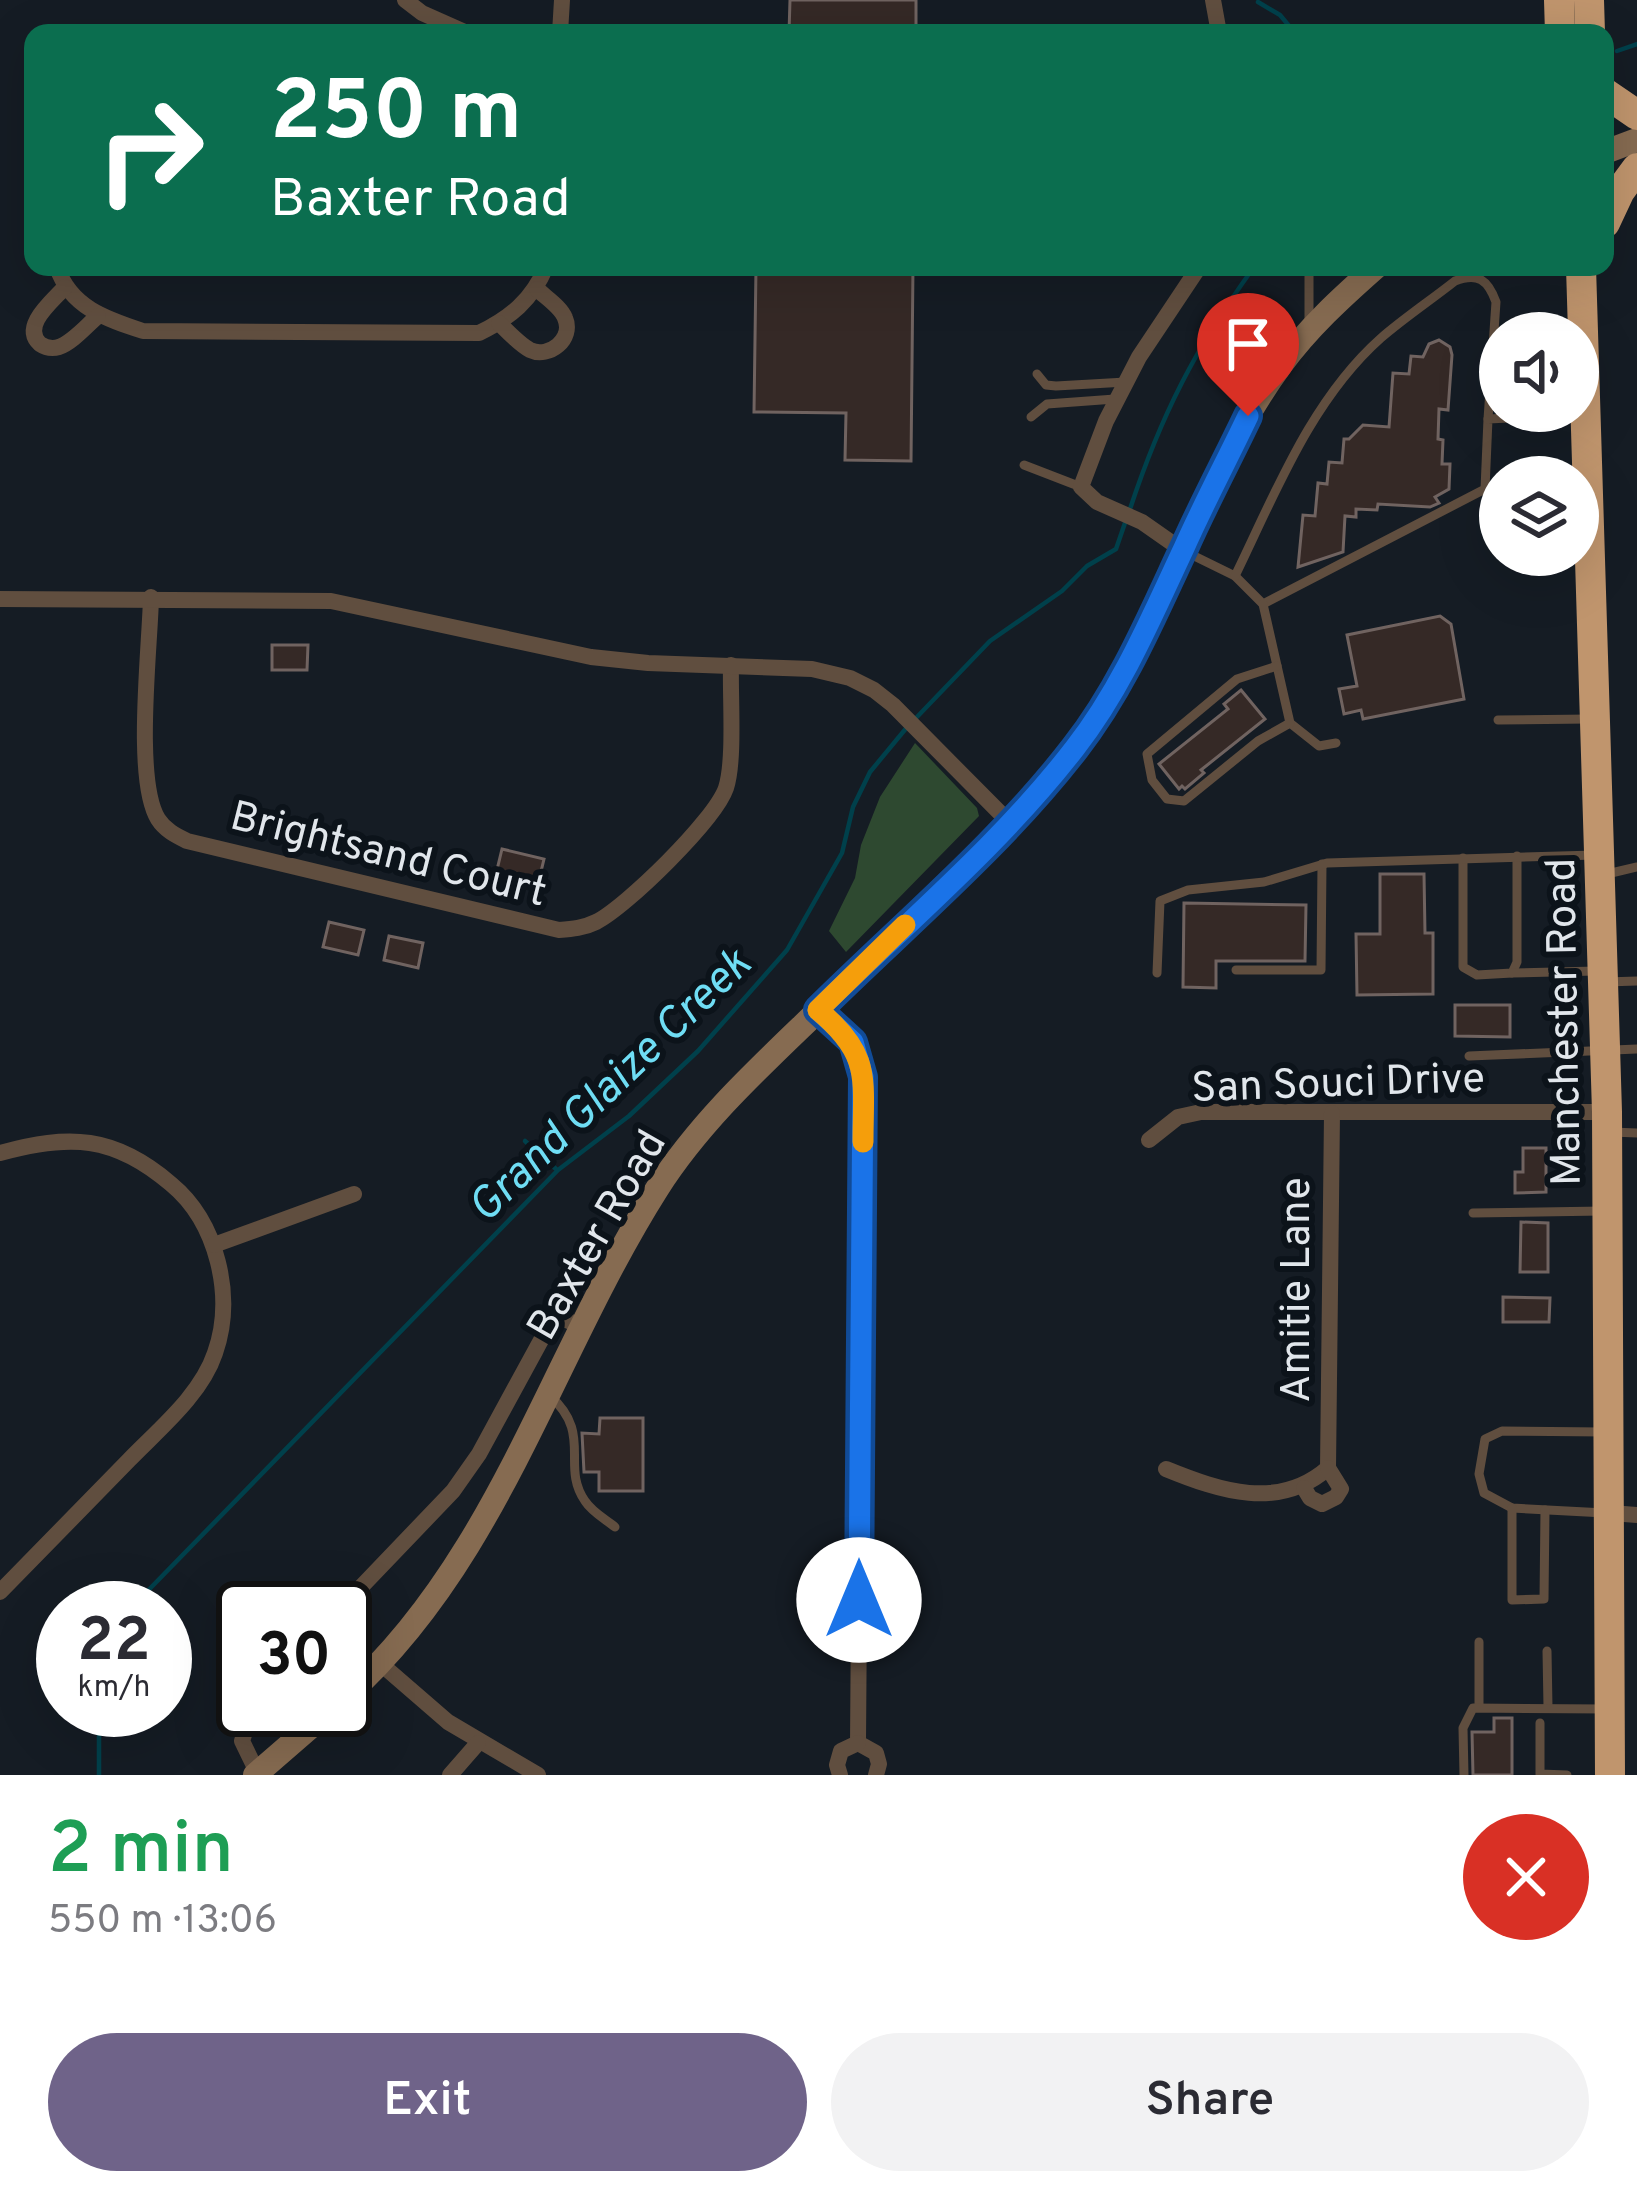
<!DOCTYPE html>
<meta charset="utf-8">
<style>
:root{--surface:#fff;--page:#f2f2f3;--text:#2b2b33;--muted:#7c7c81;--accent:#6f6389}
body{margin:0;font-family:Overpass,sans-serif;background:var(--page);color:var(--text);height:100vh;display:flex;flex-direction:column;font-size:45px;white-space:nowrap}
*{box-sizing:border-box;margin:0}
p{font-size:39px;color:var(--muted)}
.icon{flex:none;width:66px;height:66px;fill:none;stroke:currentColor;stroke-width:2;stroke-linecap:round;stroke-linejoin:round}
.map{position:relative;height:1775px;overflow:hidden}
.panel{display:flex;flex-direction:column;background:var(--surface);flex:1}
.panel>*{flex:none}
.top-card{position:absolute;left:24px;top:24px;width:1590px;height:252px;border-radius:24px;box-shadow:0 12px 48px #0002;background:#0b6e4f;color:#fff;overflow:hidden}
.controls{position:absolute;left:1479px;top:312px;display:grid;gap:24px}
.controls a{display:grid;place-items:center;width:120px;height:120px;border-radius:50%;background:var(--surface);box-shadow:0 12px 48px #0002;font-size:60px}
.speed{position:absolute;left:36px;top:1581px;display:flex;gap:24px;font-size:60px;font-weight:700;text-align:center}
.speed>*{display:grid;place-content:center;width:156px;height:156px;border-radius:50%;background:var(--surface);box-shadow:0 12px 48px #0002;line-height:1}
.speed small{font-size:30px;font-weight:400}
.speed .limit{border:6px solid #111;border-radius:18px;background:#fff;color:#111}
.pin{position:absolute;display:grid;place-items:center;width:102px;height:102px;color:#fff;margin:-123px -51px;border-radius:50% 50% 50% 0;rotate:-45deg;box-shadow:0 0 12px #0007}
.pin .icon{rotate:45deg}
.me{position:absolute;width:132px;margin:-66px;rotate:0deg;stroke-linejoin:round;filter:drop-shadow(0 0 9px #0008)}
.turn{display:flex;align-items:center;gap:42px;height:252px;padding:0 48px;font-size:54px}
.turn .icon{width:156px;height:156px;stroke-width:2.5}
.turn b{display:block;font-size:84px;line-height:102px}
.round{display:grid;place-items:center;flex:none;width:126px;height:126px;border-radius:63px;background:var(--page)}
.overview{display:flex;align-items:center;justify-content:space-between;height:204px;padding:0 48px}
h1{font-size:72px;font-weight:600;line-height:90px;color:#1e9e55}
.action{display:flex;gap:24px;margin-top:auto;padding:24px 48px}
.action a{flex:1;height:138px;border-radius:72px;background:var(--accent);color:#fff;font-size:48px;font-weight:600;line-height:138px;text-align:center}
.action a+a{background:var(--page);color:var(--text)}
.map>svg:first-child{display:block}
</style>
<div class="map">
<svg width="1637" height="1775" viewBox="0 0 1637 1775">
<rect width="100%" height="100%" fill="#151c24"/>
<polygon fill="#2e4930" points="915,743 977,808 979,816 846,952 829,931 855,878 861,845 880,797"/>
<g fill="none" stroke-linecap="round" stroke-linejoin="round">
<g stroke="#00404b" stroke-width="4.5">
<polyline points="1258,2 1280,15 1295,33"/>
<polyline points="1617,51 1637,44"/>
<path d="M1130,509C1161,415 1196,347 1254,267"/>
<polyline points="916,718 990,641 1062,591 1087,566 1116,549 1126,520"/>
<polyline points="525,1141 556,1169"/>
<polyline points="131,1608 558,1170 629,1116 698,1051 787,950 842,853 853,807 870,772 908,726"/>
<polyline points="99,1710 99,1775"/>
</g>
</g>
<g fill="#352926" stroke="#706360" stroke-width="3">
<polygon points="790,0 916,0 916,33 789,33"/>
<polygon points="756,267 913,267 911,461 845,460 846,413 754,412"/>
<polygon points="1439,340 1450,347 1452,355 1448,410 1439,409 1438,439 1443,440 1442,464 1450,464 1449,489 1435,497 1439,503 1430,507 1378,504 1377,510 1356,509 1356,517 1345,516 1343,552 1298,567 1303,515 1315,516 1318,483 1327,484 1329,462 1342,463 1344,439 1349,439 1363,425 1389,427 1393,373 1409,374 1411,356 1423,357 1429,344"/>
<polygon points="1440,616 1451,624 1464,699 1363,719 1361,710 1344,714 1339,689 1357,686 1347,635"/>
<polygon points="272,645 308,645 307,670 272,670"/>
<polygon points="1241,690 1265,719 1201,770 1204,773 1185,789 1182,786 1179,789 1159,764 1228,709 1224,704"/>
<polygon points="502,849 544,859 538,884 496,874"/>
<polygon points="1380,874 1424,874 1425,933 1433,933 1433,994 1357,995 1356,934 1380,934"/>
<polygon points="1184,903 1306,905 1305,961 1216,961 1216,988 1183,987"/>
<polygon points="329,922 364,930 358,955 323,947"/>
<polygon points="389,936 423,943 418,968 384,960"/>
<polygon points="1455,1005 1510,1005 1510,1037 1455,1036"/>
<polygon points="1523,1148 1546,1148 1546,1192 1515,1193 1515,1172 1523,1172"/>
<polygon points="1521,1222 1548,1223 1548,1272 1520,1272"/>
<polygon points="1503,1297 1550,1298 1549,1322 1503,1322"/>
<polygon points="600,1418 643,1418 643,1491 599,1491 599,1472 584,1472 582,1433 599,1434"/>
<polygon points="1494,1718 1512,1718 1512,1775 1473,1775 1472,1732 1494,1732"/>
</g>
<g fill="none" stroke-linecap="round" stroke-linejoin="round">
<g stroke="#604e3f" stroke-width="9">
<polyline points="1309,267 1309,321"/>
<polyline points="1037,374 1046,385 1056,386 1126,382"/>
<polyline points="1031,417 1047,404 1115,399"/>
<polyline points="1024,465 1081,487"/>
<polyline points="1184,551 1235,576 1263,604 1485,489 1488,419 1581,415"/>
<path d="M1235,576C1275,494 1311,400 1381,338C1404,318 1431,300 1455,281C1478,272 1488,280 1496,302L1488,419"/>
<polyline points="1263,604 1290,723 1319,746 1336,743"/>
<polyline points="1277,666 1237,679 1147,754 1152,780 1167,799 1184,801 1258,741 1290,723"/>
<polyline points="1498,720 1589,719"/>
<polyline points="1463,858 1463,967 1477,975 1512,973 1517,962 1517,856"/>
<polyline points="1607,874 1637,867"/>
<polyline points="1236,970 1321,970 1322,864"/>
<polyline points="1157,973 1160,901 1188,890 1264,882 1327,863 1595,855"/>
<polyline points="1512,973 1596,971"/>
<polyline points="1606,982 1637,981"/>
<polyline points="1469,1056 1637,1049"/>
<polyline points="1612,1132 1637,1133"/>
<polyline points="1473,1213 1603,1211"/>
<path d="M549,1395C594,1434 560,1465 585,1501C592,1512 605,1519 615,1527"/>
<polyline points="1604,1432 1502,1431 1485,1439 1479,1474 1484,1493 1512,1508 1605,1513"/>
<polyline points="1512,1508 1512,1600 1544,1599 1545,1510"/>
<polyline points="1479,1642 1479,1706"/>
<polyline points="1547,1651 1548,1707"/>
<polyline points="1540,1723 1540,1774 1567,1775"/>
<polyline points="1464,1775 1463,1728 1473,1708 1607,1709"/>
</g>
<g stroke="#604e3f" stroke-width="16">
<polyline points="405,0 422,13 467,33"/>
<polyline points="1213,0 1219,33"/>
<polyline points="560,33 562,0"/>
<path d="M57,267C70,307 106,319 143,331L479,333C510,318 532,300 546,267"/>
<path d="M65,287C54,300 20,326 40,344C46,348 52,349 59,347C73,342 87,325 98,316"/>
<path d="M499,323C508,332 519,344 530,350C549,359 574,339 565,318C561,307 545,297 537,289"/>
<polyline points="1182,550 1142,522 1097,502 1081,487 1106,421 1139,357 1199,267"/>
<path d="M151,597C150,647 134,780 158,819C165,830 175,835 187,841L559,930C572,929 584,928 596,922C626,907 715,820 726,788C735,760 730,697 731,665"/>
<polyline points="0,599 331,601 591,657 648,663 812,669 850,678 874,690 893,705 1009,822"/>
<polyline points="818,1010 853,1043 863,1077 858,1743"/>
<polyline points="1149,1140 1178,1117 1201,1112 1607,1112"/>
<path d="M0,1153C69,1134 114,1135 171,1184C217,1222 235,1296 215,1353C201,1395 159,1429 129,1460C86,1504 43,1548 0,1592"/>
<polyline points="214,1245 354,1194"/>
<path d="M1166,1469C1220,1491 1279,1511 1328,1468L1332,1113"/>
<polyline points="1304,1488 1310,1498 1322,1504 1336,1497 1341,1489 1328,1468"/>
<polyline points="1611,1513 1637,1515"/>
<polyline points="341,1608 453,1491 479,1454 552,1320 560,1317 584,1328"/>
<polyline points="381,1664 448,1722 538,1775"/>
<polyline points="252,1710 242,1741 258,1774"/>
<polyline points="858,1743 876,1753 879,1764 876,1775"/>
<polyline points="450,1775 478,1743"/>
<polyline points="840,1775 837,1765 841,1751 858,1743"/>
</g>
<g stroke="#866b51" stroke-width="24">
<polyline points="1605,152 1637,140"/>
<path d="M345,1697C498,1560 550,1358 657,1189C701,1120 762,1065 821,1008C867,964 911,918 957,874C997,834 1040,793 1075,748C1164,632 1195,482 1281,365C1308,328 1342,297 1376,267"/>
<polyline points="255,1775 330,1710"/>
</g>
<g stroke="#c0956d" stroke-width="30">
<polyline points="1559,0 1560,33"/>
<polyline points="1589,0 1590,33"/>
<polyline points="1605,93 1637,115"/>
<polyline points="1605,223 1620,191 1637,168"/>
<polyline points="1581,267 1607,1112 1610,1775"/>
</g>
</g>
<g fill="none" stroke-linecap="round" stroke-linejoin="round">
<defs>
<path id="route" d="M859,1600L863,1077L853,1042L818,1010C904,925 1001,844 1075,748C1122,688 1152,616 1184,548C1204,503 1227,460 1248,416"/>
</defs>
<use href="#route" stroke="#114b97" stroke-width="30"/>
<use href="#route" stroke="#1a73e8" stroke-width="21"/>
<path stroke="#f59e0b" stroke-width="21" d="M863,1142C863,1078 872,1055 818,1010L905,925"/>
</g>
<g text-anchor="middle" stroke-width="12" stroke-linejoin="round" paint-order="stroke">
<g font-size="42" fill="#e1e6eb" stroke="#0c131a">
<text transform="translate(389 852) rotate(14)" y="15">Brightsand Court</text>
<text transform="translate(1562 1022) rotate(-91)" y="15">Manchester Road</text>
<text transform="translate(1338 1081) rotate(-2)" y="15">San Souci Drive</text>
<text transform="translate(595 1234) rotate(-60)" y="15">Baxter Road</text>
<text transform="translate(1294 1290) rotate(-90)" y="15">Amitie Lane</text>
</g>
<g font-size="45" font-style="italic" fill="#6fddf4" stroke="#0c131a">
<text transform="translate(608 1084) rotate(-44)" y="16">Grand Glaize Creek</text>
</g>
</g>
</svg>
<div class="controls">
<a><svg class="icon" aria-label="sound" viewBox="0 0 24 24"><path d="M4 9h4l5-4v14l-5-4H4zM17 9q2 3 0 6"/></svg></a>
<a><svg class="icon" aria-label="layers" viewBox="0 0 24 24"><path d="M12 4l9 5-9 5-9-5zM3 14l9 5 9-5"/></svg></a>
</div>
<div class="speed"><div>22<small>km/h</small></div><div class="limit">30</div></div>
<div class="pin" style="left:1248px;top:416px;background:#d93025"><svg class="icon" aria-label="arrive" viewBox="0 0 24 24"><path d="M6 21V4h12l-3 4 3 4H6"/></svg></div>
<svg class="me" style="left:859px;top:1600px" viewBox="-20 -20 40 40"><circle r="19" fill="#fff"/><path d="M0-13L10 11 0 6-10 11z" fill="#1a73e8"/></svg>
<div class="top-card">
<div class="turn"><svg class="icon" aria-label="right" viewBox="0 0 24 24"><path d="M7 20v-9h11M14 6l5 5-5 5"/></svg><div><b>250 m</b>Baxter Road</div></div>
</div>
</div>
<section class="panel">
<div class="overview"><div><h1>2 min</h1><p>550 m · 13:06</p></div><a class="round" style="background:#d93025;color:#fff"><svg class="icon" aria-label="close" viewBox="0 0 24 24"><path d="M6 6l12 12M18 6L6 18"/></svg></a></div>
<div class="action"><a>Exit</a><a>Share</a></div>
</section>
